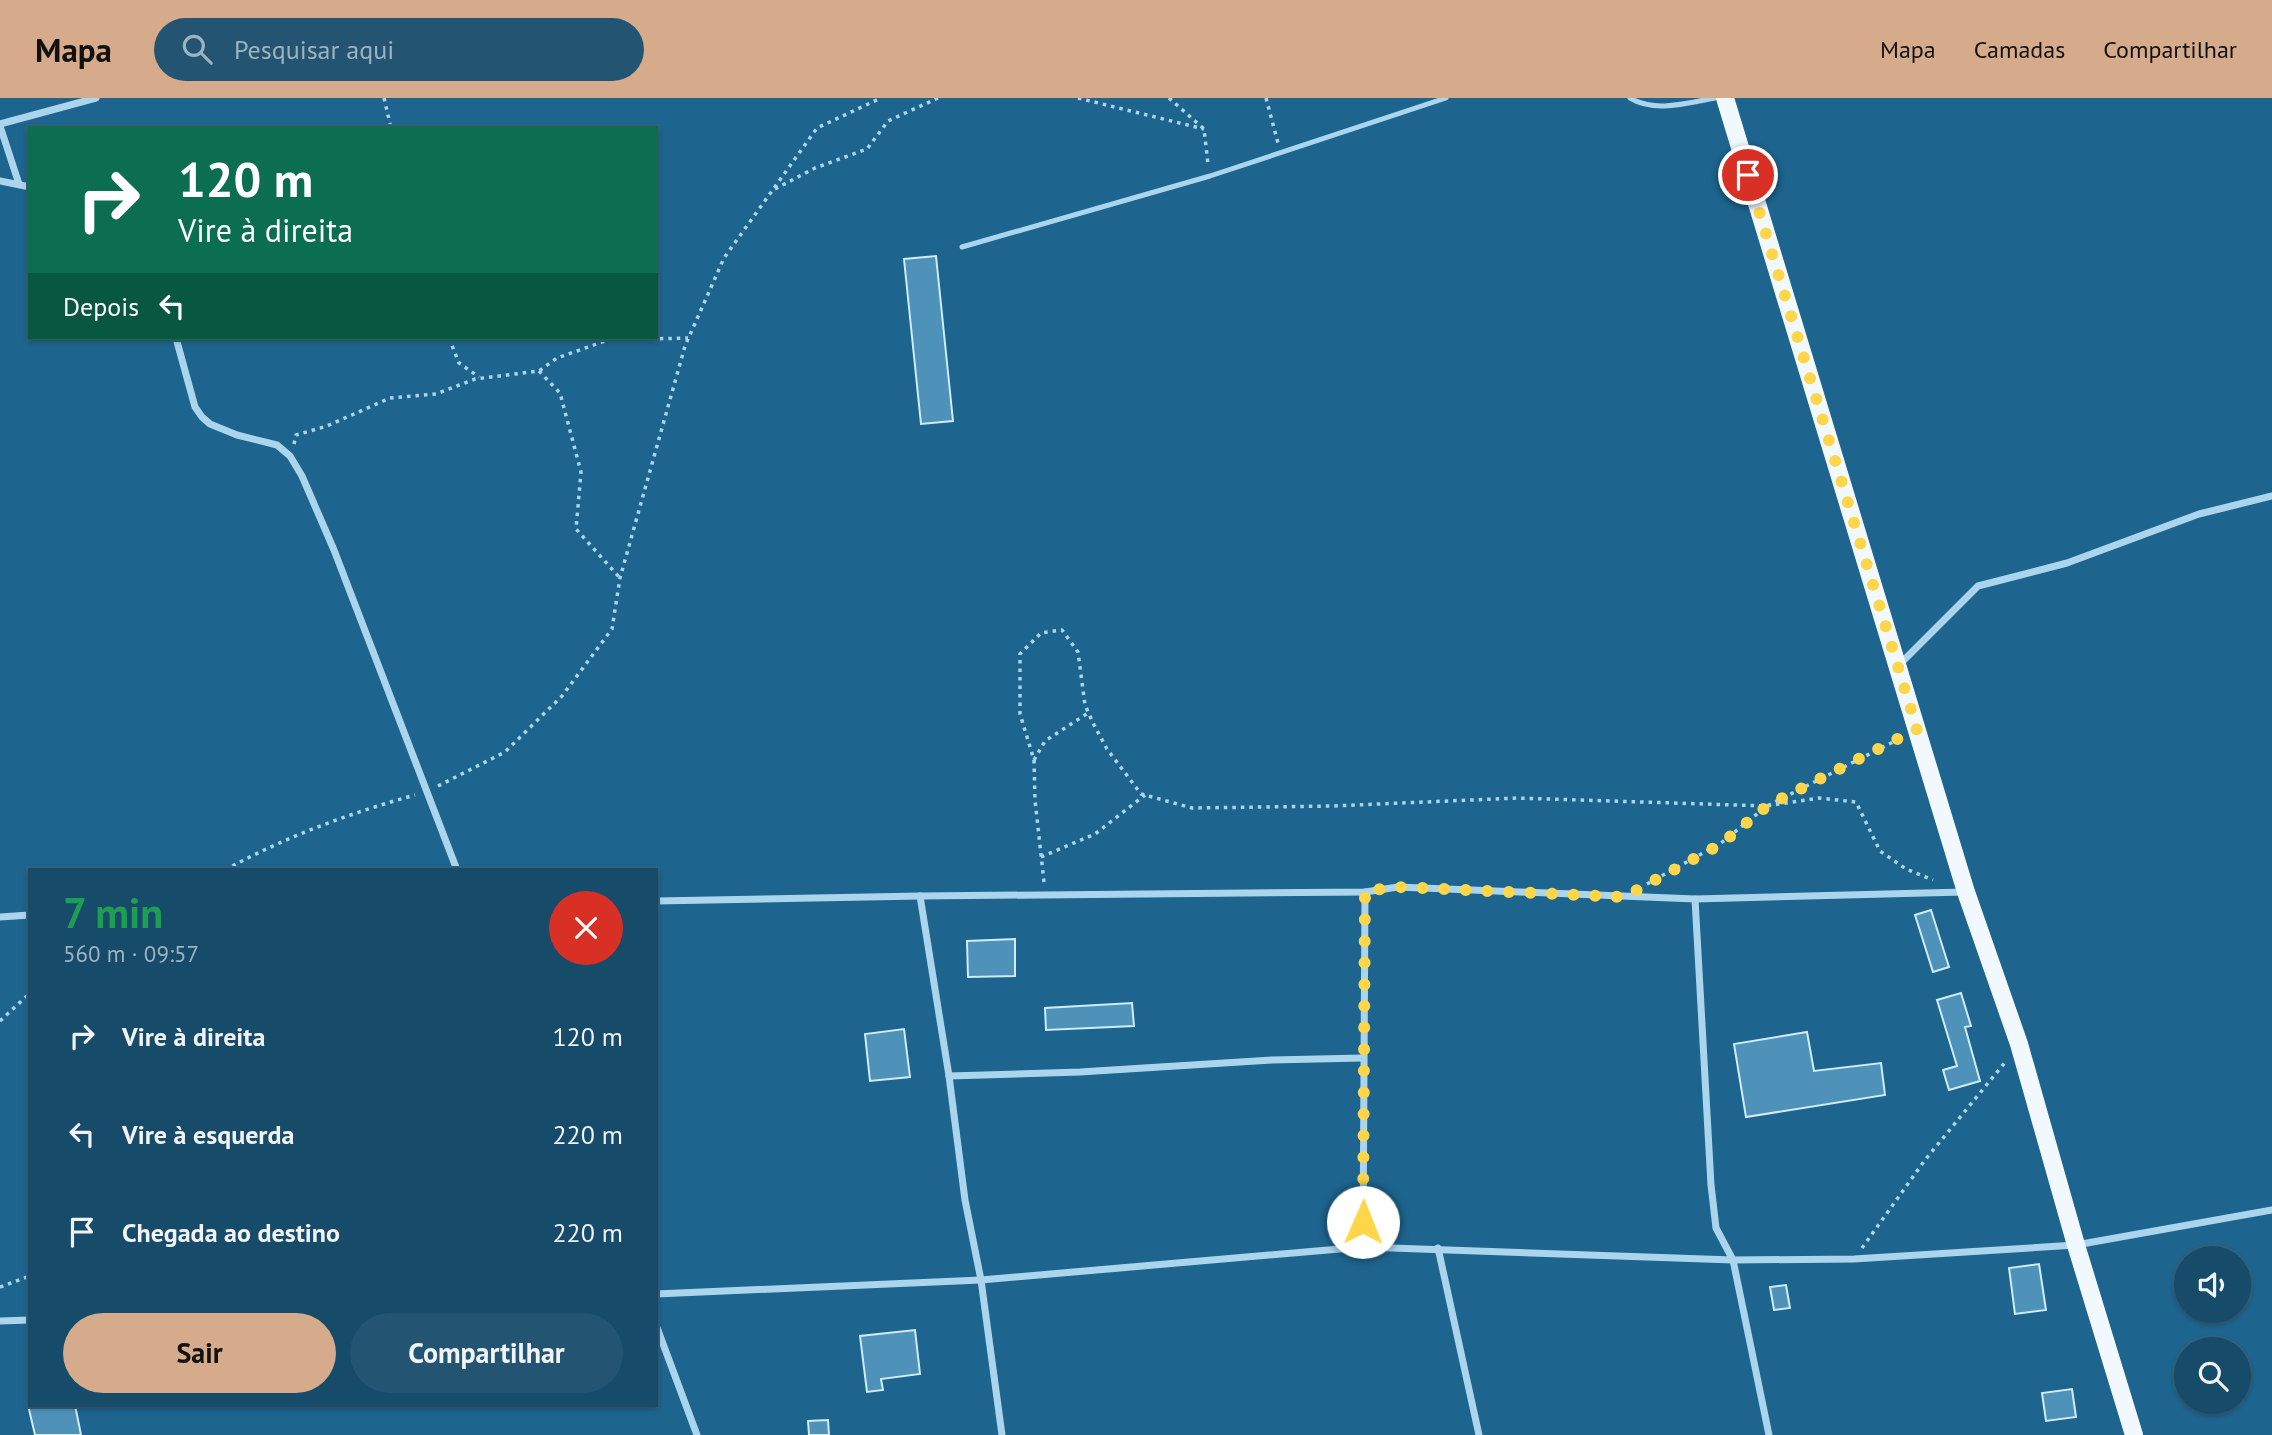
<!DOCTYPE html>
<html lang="pt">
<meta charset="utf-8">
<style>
:root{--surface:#164b6a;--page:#235572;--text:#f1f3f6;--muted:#9eb3c1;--line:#35637e;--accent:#d6ab8b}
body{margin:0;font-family:"PT Sans",sans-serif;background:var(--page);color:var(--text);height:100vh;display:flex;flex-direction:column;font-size:26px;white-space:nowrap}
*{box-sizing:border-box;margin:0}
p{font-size:23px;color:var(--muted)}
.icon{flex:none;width:38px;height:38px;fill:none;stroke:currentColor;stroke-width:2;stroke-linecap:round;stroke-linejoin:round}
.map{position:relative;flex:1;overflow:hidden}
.sheet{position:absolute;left:28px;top:770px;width:630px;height:539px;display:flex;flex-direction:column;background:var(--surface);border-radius:0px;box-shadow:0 2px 5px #0004,0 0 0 2px var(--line)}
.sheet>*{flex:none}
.hud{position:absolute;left:28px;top:28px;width:630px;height:214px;border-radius:0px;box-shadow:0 2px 5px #0004,0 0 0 2px var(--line);background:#0b6e4f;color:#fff;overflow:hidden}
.tools{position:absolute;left:2174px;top:1148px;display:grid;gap:14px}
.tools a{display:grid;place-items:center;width:77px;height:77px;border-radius:50%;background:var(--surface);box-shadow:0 2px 5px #0004,0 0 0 2px var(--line);font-size:35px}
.pin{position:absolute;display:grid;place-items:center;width:60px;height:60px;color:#fff;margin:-30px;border:4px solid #fff;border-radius:50%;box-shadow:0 2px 7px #0007}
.me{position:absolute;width:77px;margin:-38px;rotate:1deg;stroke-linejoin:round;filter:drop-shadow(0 0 5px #0008)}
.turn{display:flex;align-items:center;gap:24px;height:147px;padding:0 35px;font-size:32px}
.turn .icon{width:91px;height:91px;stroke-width:2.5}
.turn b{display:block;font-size:49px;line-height:60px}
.then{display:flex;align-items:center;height:66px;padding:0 35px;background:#0003;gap:14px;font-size:26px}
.round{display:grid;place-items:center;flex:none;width:74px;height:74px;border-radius:37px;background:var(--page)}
.headline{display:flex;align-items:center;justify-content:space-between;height:119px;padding:0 35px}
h1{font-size:42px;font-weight:700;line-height:52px;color:#1e9e55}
.action{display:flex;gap:14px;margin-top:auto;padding:14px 35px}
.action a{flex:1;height:80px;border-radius:42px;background:var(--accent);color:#111;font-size:28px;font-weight:700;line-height:80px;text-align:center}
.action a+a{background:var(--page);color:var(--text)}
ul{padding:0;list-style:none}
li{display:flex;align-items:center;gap:21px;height:98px;padding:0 35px}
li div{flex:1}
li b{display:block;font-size:26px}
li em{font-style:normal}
header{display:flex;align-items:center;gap:42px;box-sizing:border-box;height:98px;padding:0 35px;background:var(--accent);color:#111}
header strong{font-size:33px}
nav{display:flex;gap:38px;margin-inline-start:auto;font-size:24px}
.search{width:490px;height:63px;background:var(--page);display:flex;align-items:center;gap:18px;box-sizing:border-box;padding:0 24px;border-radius:38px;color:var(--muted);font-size:26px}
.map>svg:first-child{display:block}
</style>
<header>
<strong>Mapa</strong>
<div class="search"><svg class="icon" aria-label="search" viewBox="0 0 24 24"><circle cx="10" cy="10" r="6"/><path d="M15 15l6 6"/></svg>Pesquisar aqui</div>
<nav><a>Mapa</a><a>Camadas</a><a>Compartilhar</a></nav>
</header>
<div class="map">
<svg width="2272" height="1337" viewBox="0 0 2272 1337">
<rect width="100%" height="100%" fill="#1d648e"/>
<g fill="#4e92b9" stroke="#d0ebf9" stroke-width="2">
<polygon points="936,158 953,323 921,326 904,161"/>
<polygon points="1931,812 1949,869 1933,874 1915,817"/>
<polygon points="1015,841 1015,878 968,879 967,843"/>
<polygon points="1961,895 1971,928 1965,929 1980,983 1949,992 1943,972 1957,968 1937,902"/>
<polygon points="1132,905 1134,928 1046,932 1045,910"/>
<polygon points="904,931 910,979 870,983 865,936"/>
<polygon points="1807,934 1814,973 1881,965 1885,997 1746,1019 1734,946"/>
<polygon points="2039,1166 2046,1212 2015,1216 2009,1170"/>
<polygon points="1786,1187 1790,1210 1774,1212 1770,1189"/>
<polygon points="915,1232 920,1276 881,1281 883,1292 867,1294 860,1238"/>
<polygon points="2072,1291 2076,1319 2046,1323 2042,1295"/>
<polygon points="28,1307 75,1307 81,1337 35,1337"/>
<polygon points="828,1322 829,1337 809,1337 808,1323"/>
</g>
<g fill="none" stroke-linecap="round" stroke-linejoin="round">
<g stroke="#abd5ed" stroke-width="3.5" stroke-dasharray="3.5 5" stroke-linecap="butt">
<polyline points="384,0 391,30"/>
<polyline points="1078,0 1204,31"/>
<polyline points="1169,0 1204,31 1208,66"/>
<polyline points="1266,0 1278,45"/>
<polyline points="775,91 815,70 867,51 888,23 938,0"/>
<polyline points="449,240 459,265 479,279"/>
<polyline points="539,273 560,295 581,374 576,431 620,480"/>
<polyline points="294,346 296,337 327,328 390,300 436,296 475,281 539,273 557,260 608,242 688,240"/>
<polyline points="1034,662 1045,643 1088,615"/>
<polyline points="438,688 505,654 562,598 612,531 620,480 685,248 724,160 817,30 881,0"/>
<polyline points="1041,759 1095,736 1145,697"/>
<path d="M225,772C285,739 350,715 415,697"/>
<polyline points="1044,784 1035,702 1034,662 1020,616 1020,556 1041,535 1062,532 1078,554 1085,607 1094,627 1107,651 1141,696 1145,697 1192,710 1333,708 1517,700 1767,708 1819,700 1856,704 1880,753 1906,771 1933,782"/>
<polyline points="1647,786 1721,745 1767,708 1901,640"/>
<polyline points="0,923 30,895"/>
<polyline points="1862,1150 1925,1062 2007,962"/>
<polyline points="0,1189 30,1178"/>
</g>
<g stroke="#abd5ed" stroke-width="5">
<path d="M1630,0C1655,15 1687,5 1715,0"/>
<polyline points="962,149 1210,78 1446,0"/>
</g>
<g stroke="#abd5ed" stroke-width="7">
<polyline points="0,26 96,0"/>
<polyline points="0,28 19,86"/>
<polyline points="0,83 30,89"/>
<polyline points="176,240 195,309 202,319 210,326 237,337 277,347 290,358 302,378 334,452 457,772"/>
<polyline points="1899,567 1978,488 2067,465 2199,416 2272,398"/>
<polyline points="920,798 949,978 965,1102 981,1182 1002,1337"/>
<polyline points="1695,801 1711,1087 1716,1130 1733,1162 1769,1337"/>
<polyline points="656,803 920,798 1365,794 1398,789 1695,801 1964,794"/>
<polyline points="0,819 30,817"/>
<polyline points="949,978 1080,974 1272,962 1363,960"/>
<polyline points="1363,1149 1365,794"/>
<polyline points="1438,1150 1479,1337"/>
<polyline points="656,1196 981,1182 1363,1149 1733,1162 1854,1161 2076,1147 2272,1112"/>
<polyline points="0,1223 30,1222"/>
<polyline points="656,1227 697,1337"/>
</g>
<polyline stroke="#f1f9ff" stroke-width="18" points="1725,0 1966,794 2019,946 2076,1147 2134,1337"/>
</g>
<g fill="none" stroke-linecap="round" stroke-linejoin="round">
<polyline stroke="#ffd54a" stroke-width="12" stroke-dasharray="0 21.6" points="1363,1124 1365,793 1398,789 1624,799 1721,746 1767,708 1917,631 1748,77"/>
</g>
</svg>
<div class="tools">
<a><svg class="icon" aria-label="sound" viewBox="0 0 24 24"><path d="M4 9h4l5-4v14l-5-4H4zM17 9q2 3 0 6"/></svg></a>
<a><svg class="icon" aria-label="search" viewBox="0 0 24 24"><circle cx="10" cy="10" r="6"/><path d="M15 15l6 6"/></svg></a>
</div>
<div class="pin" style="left:1748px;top:77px;background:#d93025"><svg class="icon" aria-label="arrive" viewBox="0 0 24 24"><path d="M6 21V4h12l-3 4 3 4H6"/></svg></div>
<svg class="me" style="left:1363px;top:1124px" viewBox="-20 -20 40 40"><circle r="19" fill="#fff"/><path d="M0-13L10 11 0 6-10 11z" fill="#ffd54a"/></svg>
<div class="hud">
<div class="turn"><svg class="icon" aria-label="right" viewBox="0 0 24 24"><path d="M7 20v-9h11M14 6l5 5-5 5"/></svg><div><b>120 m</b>Vire à direita</div></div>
<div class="then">Depois<svg class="icon" aria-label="left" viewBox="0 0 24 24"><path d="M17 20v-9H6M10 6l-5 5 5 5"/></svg></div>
</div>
<section class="sheet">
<div class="headline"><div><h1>7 min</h1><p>560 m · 09:57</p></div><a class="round" style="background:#d93025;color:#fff"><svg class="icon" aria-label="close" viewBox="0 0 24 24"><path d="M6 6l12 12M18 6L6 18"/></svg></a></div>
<ul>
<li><svg class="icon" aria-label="right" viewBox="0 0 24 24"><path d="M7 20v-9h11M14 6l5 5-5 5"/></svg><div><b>Vire à direita</b></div><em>120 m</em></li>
<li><svg class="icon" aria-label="left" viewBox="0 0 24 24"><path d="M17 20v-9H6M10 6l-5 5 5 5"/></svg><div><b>Vire à esquerda</b></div><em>220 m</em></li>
<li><svg class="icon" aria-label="arrive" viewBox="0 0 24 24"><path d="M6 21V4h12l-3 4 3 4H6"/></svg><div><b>Chegada ao destino</b></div><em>220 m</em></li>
</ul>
<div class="action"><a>Sair</a><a>Compartilhar</a></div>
</section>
</div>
